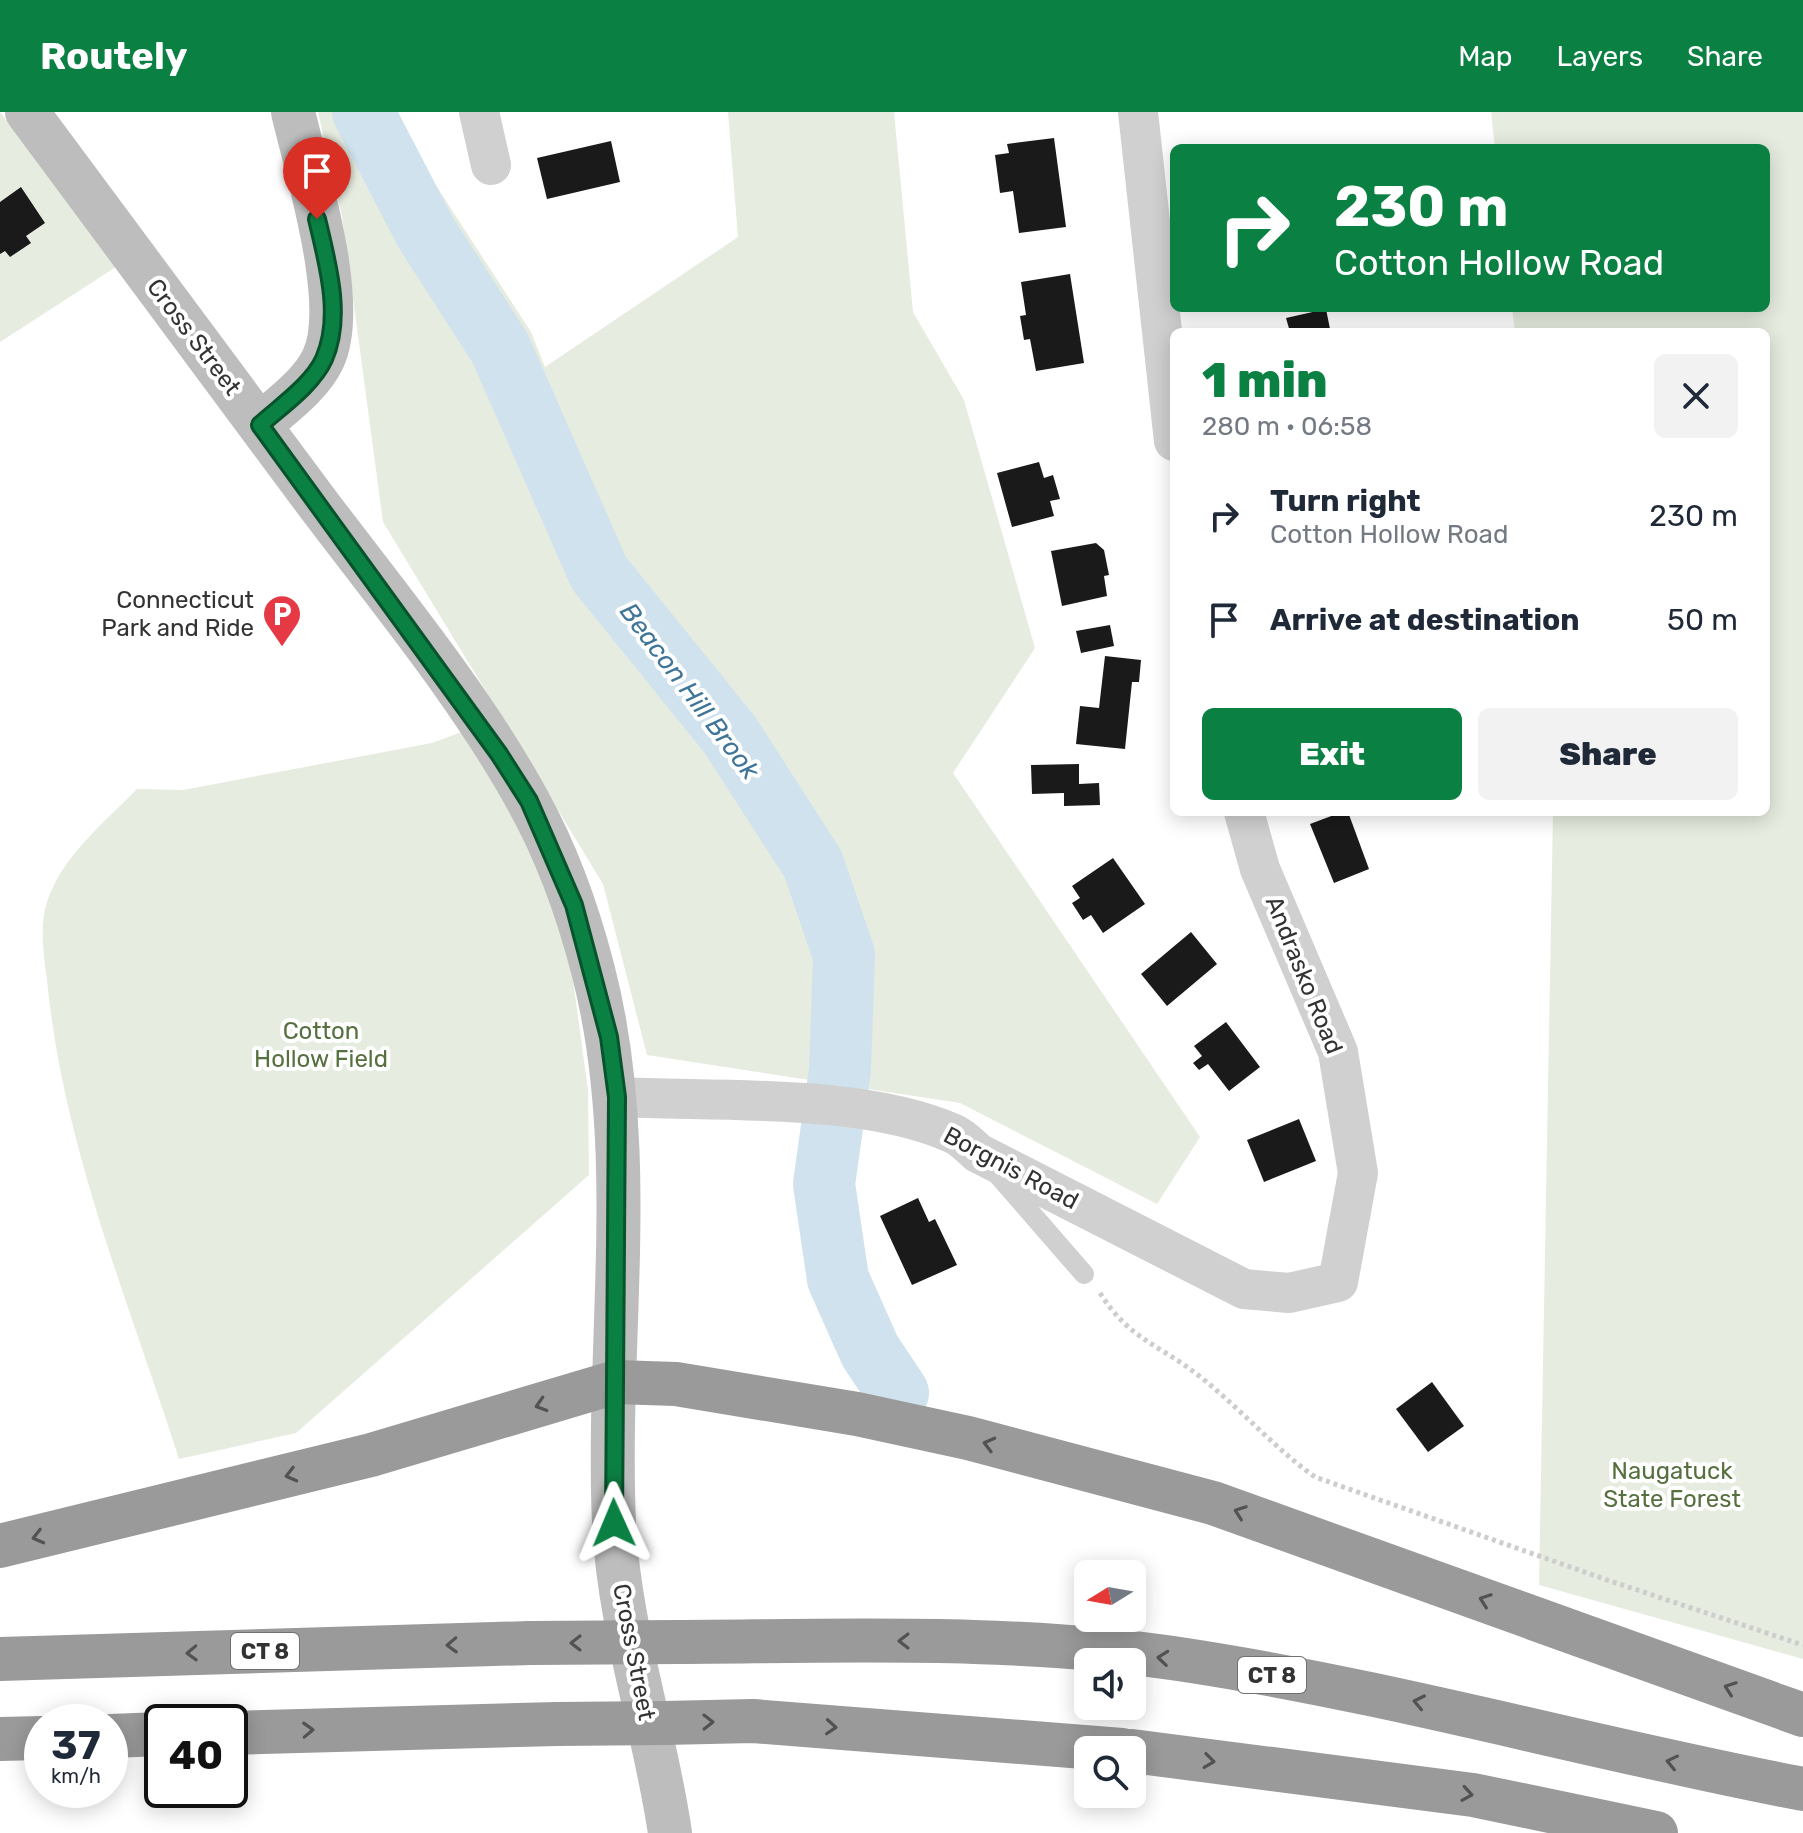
<!DOCTYPE html>
<meta charset="utf-8">
<style>
:root{--surface:#fff;--page:#f2f2f3;--text:#1f2937;--muted:#747a83;--accent:#0b8043}
body{margin:0;font-family:Rubik,sans-serif;background:var(--page);color:var(--text);height:100vh;display:flex;flex-direction:column;font-size:30px;white-space:nowrap}
*{box-sizing:border-box;margin:0}
p{font-size:26px;color:var(--muted)}
.icon{flex:none;width:44px;height:44px;fill:none;stroke:currentColor;stroke-width:2;stroke-linecap:round;stroke-linejoin:round}
.map{position:relative;flex:1;overflow:hidden}
.panel{position:absolute;left:1170px;top:216px;width:600px;height:488px;display:flex;flex-direction:column;background:var(--surface);border-radius:12px;box-shadow:0 4px 20px #0003}
.panel>*{flex:none}
.banner{position:absolute;left:1170px;top:32px;width:600px;height:168px;border-radius:12px;box-shadow:0 4px 20px #0003;background:#0b8043;color:#fff;overflow:hidden}
.needle{width:52px;rotate:259deg}
.tools{position:absolute;left:1074px;top:1448px;display:grid;gap:16px}
.tools a{display:grid;place-items:center;width:72px;height:72px;border-radius:12px;background:var(--surface);box-shadow:0 4px 20px #0003;font-size:40px}
.speed{position:absolute;left:24px;top:1592px;display:flex;gap:16px;font-size:40px;font-weight:700;text-align:center}
.speed>*{display:grid;place-content:center;width:104px;height:104px;border-radius:50%;background:var(--surface);box-shadow:0 4px 20px #0003;line-height:1}
.speed small{font-size:20px;font-weight:400}
.speed .limit{border:4px solid #111;border-radius:12px;background:#fff;color:#111}
.pin{position:absolute;display:grid;place-items:center;width:68px;height:68px;color:#fff;margin:-82px -34px;border-radius:50% 50% 50% 0;rotate:-45deg;box-shadow:0 0 8px #0007}
.pin .icon{rotate:45deg}
.me{position:absolute;width:88px;margin:-44px;rotate:359deg;stroke-linejoin:round;filter:drop-shadow(0 0 6px #0008)}
.turn{display:flex;align-items:center;gap:28px;height:168px;padding:0 32px;font-size:36px}
.turn .icon{width:104px;height:104px;stroke-width:2.5}
.turn b{display:block;font-size:56px;line-height:68px}
.round{display:grid;place-items:center;flex:none;width:84px;height:84px;border-radius:12px;background:var(--page)}
.headline{display:flex;align-items:center;justify-content:space-between;height:136px;padding:0 32px}
h1{font-size:48px;font-weight:800;line-height:60px;color:var(--accent)}
.primary-button{display:flex;gap:16px;margin-top:auto;padding:16px 32px}
.primary-button a{flex:1;height:92px;border-radius:12px;background:var(--accent);color:#fff;font-size:32px;font-weight:800;line-height:92px;text-align:center}
.primary-button a+a{background:var(--page);color:var(--text)}
ul{padding:0;list-style:none}
li{display:flex;align-items:center;gap:24px;height:104px;padding:0 32px}
li div{flex:1}
li b{display:block;font-size:30px}
li em{font-style:normal}
header{display:flex;align-items:center;gap:48px;box-sizing:border-box;height:112px;padding:0 40px;background:var(--accent);color:#fff}
header strong{font-size:38px}
nav{display:flex;gap:44px;margin-inline-start:auto;font-size:28px}
.map>svg:first-child{display:block}
</style>
<header>
<strong>Routely</strong>
<nav><a>Map</a><a>Layers</a><a>Share</a></nav>
</header>
<div class="map">
<svg width="1803" height="1721" viewBox="0 0 1803 1721">
<rect width="100%" height="100%" fill="#fff"/>
<g fill="#e6ecdf">
<polygon points="0,0 122,151 0,230"/>
<polygon points="318,0 394,0 400,18 531,220 545,255 738,125 728,0 894,0 913,200 964,288 1035,536 953,661 1200,1025 1157,1092 960,991 647,943 603,772 383,410 342,104"/>
<polygon points="1491,0 1803,0 1803,1547 1539,1473 1553,700 1766,700 1766,220 1515,220 1512,196 1766,196 1766,36 1495,36"/>
<path d="M467,618L523,701L569,839L588,978L589,1063L296,1321L179,1347C129,1190 63,1034 47,868C44,845 39,813 47,790C63,743 104,711 137,677L183,678L432,631Z"/>
</g>
<g fill="none" stroke-linecap="round" stroke-linejoin="round">
<polyline stroke="#cfe2ee" stroke-width="62" points="363,0 426,121 500,236 599,461 730,623 813,752 844,843 840,958 824,1072 838,1167 870,1239 898,1281"/>
</g>
<g fill="#1a1a1a">
<polygon points="1054,26 1066,115 1019,121 1013,79 1000,81 995,43 1009,41 1007,32"/>
<polygon points="611,29 620,70 547,87 537,46"/>
<polygon points="21,75 45,111 26,124 31,131 10,145 5,139 0,142 0,90"/>
<polygon points="1070,162 1084,251 1036,259 1030,227 1024,228 1020,204 1026,203 1021,170"/>
<polygon points="1326,197 1330,217 1290,220 1286,206"/>
<polygon points="1039,350 1044,366 1053,363 1060,387 1050,389 1054,404 1012,415 997,361"/>
<polygon points="1096,431 1104,438 1109,463 1104,464 1107,484 1062,494 1051,439"/>
<polygon points="1110,513 1114,534 1081,541 1076,519"/>
<polygon points="1105,544 1141,548 1139,570 1132,570 1125,637 1076,632 1080,594 1099,596"/>
<polygon points="1079,652 1079,672 1099,671 1100,693 1064,694 1064,681 1032,682 1031,653"/>
<polygon points="1342,700 1348,700 1369,757 1334,771 1310,712"/>
<polygon points="1113,746 1145,792 1103,821 1091,803 1083,808 1072,791 1080,786 1072,774"/>
<polygon points="1191,820 1217,852 1167,894 1141,862"/>
<polygon points="1226,910 1260,955 1229,979 1208,952 1199,958 1193,951 1202,944 1194,934"/>
<polygon points="1299,1007 1316,1049 1264,1070 1247,1028"/>
<polygon points="918,1086 929,1110 935,1107 957,1153 912,1173 880,1104"/>
<polygon points="1432,1270 1464,1314 1428,1340 1396,1297"/>
</g>
<g fill="none" stroke-linecap="round" stroke-linejoin="round">
<path stroke="#cdcdcd" stroke-width="5" stroke-dasharray="4 4" stroke-linecap="butt" d="M1100,1181C1129,1227 1158,1232 1198,1263C1239,1295 1273,1335 1315,1365L1610,1469L1803,1533"/>
<polyline stroke="#d0d0d0" stroke-width="20" points="997,1062 1084,1162"/>
<g stroke="#d0d0d0" stroke-width="40">
<polyline points="479,0 491,53"/>
<polyline points="1138,0 1174,329"/>
<path d="M617,985C717,990 864,981 954,1022C963,1026 971,1035 978,1041L1244,1177L1289,1181L1338,1170L1358,1061L1338,940L1260,757L1244,700"/>
</g>
<g stroke="#bdbdbd" stroke-width="44">
<path d="M27,0C124,131 221,262 318,392C389,486 472,586 528,689C557,741 578,800 593,858C640,1039 606,1226 614,1411C619,1517 655,1617 670,1721"/>
<path d="M260,313C281,294 311,273 323,247C349,193 307,60 293,0"/>
</g>
<g stroke="#9a9a9a" stroke-width="44">
<polyline points="0,1434 371,1343 616,1270 676,1272 857,1302 968,1326 1213,1391 1803,1603"/>
<path d="M678,1530C849,1529 1022,1522 1192,1549C1398,1581 1598,1638 1803,1677"/>
<polyline points="0,1547 530,1531"/>
<polyline points="664,1611 753,1609 1122,1638"/>
<polyline points="230,1621 557,1612"/>
<polyline points="110,1624 162,1622"/>
<polyline points="0,1627 42,1626"/>
<polyline points="1132,1639 1473,1683 1656,1721"/>
</g>
<g stroke="#9a9a9a" stroke-width="44">
<polyline points="530,1531 678,1530"/>
<polyline points="557,1612 664,1611"/>
</g>
</g>
<defs><path id="oneway-chevron" d="M-2-3.5L2.5 0L-2 3.5" fill="none" stroke-width="1.6" stroke-linecap="round" stroke-linejoin="round" transform="scale(2)"/></defs>
<g stroke="#525252">
<use href="#oneway-chevron" transform="translate(541 1293) rotate(163)"/>
<use href="#oneway-chevron" transform="translate(989 1332) rotate(-165)"/>
<use href="#oneway-chevron" transform="translate(291 1363) rotate(166)"/>
<use href="#oneway-chevron" transform="translate(1240 1400) rotate(-160)"/>
<use href="#oneway-chevron" transform="translate(38 1425) rotate(166)"/>
<use href="#oneway-chevron" transform="translate(1485 1488) rotate(-160)"/>
<use href="#oneway-chevron" transform="translate(904 1529) rotate(180)"/>
<use href="#oneway-chevron" transform="translate(576 1531) rotate(180)"/>
<use href="#oneway-chevron" transform="translate(452 1533) rotate(178)"/>
<use href="#oneway-chevron" transform="translate(192 1541) rotate(178)"/>
<use href="#oneway-chevron" transform="translate(1163 1546) rotate(-174)"/>
<use href="#oneway-chevron" transform="translate(1730 1576) rotate(-160)"/>
<use href="#oneway-chevron" transform="translate(1419 1590) rotate(-168)"/>
<use href="#oneway-chevron" transform="translate(708 1610) rotate(-1)"/>
<use href="#oneway-chevron" transform="translate(831 1615) rotate(4)"/>
<use href="#oneway-chevron" transform="translate(308 1618) rotate(-2)"/>
<use href="#oneway-chevron" transform="translate(1209 1649) rotate(7)"/>
<use href="#oneway-chevron" transform="translate(1672 1650) rotate(-167)"/>
<use href="#oneway-chevron" transform="translate(1467 1682) rotate(9)"/>
</g>
<g fill="none" stroke-linecap="round" stroke-linejoin="round">
<defs>
<path id="route" d="M317,107C327,150 343,204 324,247C312,273 281,294 260,313L499,642L529,689L574,793L609,925L617,985L614,1411"/>
</defs>
<use href="#route" stroke="#07532c" stroke-width="20"/>
<use href="#route" stroke="#0b8043" stroke-width="14"/>
</g>
<defs>
<symbol id="parking-pin" viewBox="-11 -11 22 30"><path d="M0 17L-7.5 6A9.5 9.5 0 1 1 7.5 6Z" fill="#e63946" stroke="#fff"/><path d="M-3.5-5.5H1a3.5 3.5 0 0 1 0 7H-1V5.5H-3.5ZM-1-3.4V-.6H.8a1.4 1.4 0 0 0 0-2.8Z" fill="#fff"/></symbol>
</defs>
<g fill-rule="evenodd">
<use href="#parking-pin" x="260" y="480" width="44" height="60"/>
</g>
<g text-anchor="middle" stroke-width="8" stroke-linejoin="round" paint-order="stroke">
<g fill="#fff" stroke="#707070" stroke-width="2">
<rect x="231" y="1521" width="68" height="36" rx="6"/>
<rect x="1238" y="1545" width="68" height="36" rx="6"/>
</g>
<g font-size="22" font-weight="bold" fill="#333">
<text x="265" y="1547">CT 8</text>
<text x="1272" y="1571">CT 8</text>
</g>
<g font-size="24" fill="#333" stroke="#fff">
<text transform="translate(194 225) rotate(53)" y="8">Cross Street</text>
<text transform="translate(1304 863) rotate(68)" y="8">Andrasko Road</text>
<text transform="translate(1011 1056) rotate(28)" y="8">Borgnis Road</text>
<text transform="translate(634 1540) rotate(79)" y="8">Cross Street</text>
</g>
<g font-size="24" fill="#333" stroke="#fff" text-anchor="end">
<text x="254" y="496">Connecticut<tspan x="254" dy="28">Park and Ride</tspan></text>
</g>
<g font-size="24" fill="#56703f" stroke="#fff">
<text x="321" y="927">Cotton<tspan x="321" dy="28">Hollow Field</tspan></text>
<text x="1672" y="1367">Naugatuck<tspan x="1672" dy="28">State Forest</tspan></text>
</g>
<g font-size="26" font-style="italic" fill="#3f7597" stroke="#fff">
<text transform="translate(690 579) rotate(53)" y="9">Beacon Hill Brook</text>
</g>
</g>
</svg>
<div class="tools">
<a><svg class="needle" viewBox="-14 -14 28 28"><path d="M0-13l5 13h-10z" fill="#e53935"/><path d="M0 13l5-13h-10z" fill="#747a83"/></svg></a>
<a><svg class="icon" aria-label="sound" viewBox="0 0 24 24"><path d="M4 9h4l5-4v14l-5-4H4zM17 9q2 3 0 6"/></svg></a>
<a><svg class="icon" aria-label="search" viewBox="0 0 24 24"><circle cx="10" cy="10" r="6"/><path d="M15 15l6 6"/></svg></a>
</div>
<div class="speed"><div>37<small>km/h</small></div><div class="limit">40</div></div>
<div class="pin" style="left:317px;top:107px;background:#d93025"><svg class="icon" aria-label="arrive" viewBox="0 0 24 24"><path d="M6 21V4h12l-3 4 3 4H6"/></svg></div>
<svg class="me" style="left:614px;top:1411px" viewBox="-20 -20 40 40"><path d="M0-17L14 15 0 8-14 15z" fill="#0b8043" stroke="#fff" stroke-width="4"/></svg>
<div class="banner">
<div class="turn"><svg class="icon" aria-label="right" viewBox="0 0 24 24"><path d="M7 20v-9h11M14 6l5 5-5 5"/></svg><div><b>230 m</b>Cotton Hollow Road</div></div>
</div>
<section class="panel">
<div class="headline"><div><h1>1 min</h1><p>280 m · 06:58</p></div><a class="round"><svg class="icon" aria-label="close" viewBox="0 0 24 24"><path d="M6 6l12 12M18 6L6 18"/></svg></a></div>
<ul>
<li><svg class="icon" aria-label="right" viewBox="0 0 24 24"><path d="M7 20v-9h11M14 6l5 5-5 5"/></svg><div><b>Turn right</b><p>Cotton Hollow Road</p></div><em>230 m</em></li>
<li><svg class="icon" aria-label="arrive" viewBox="0 0 24 24"><path d="M6 21V4h12l-3 4 3 4H6"/></svg><div><b>Arrive at destination</b></div><em>50 m</em></li>
</ul>
<div class="primary-button"><a>Exit</a><a>Share</a></div>
</section>
</div>
